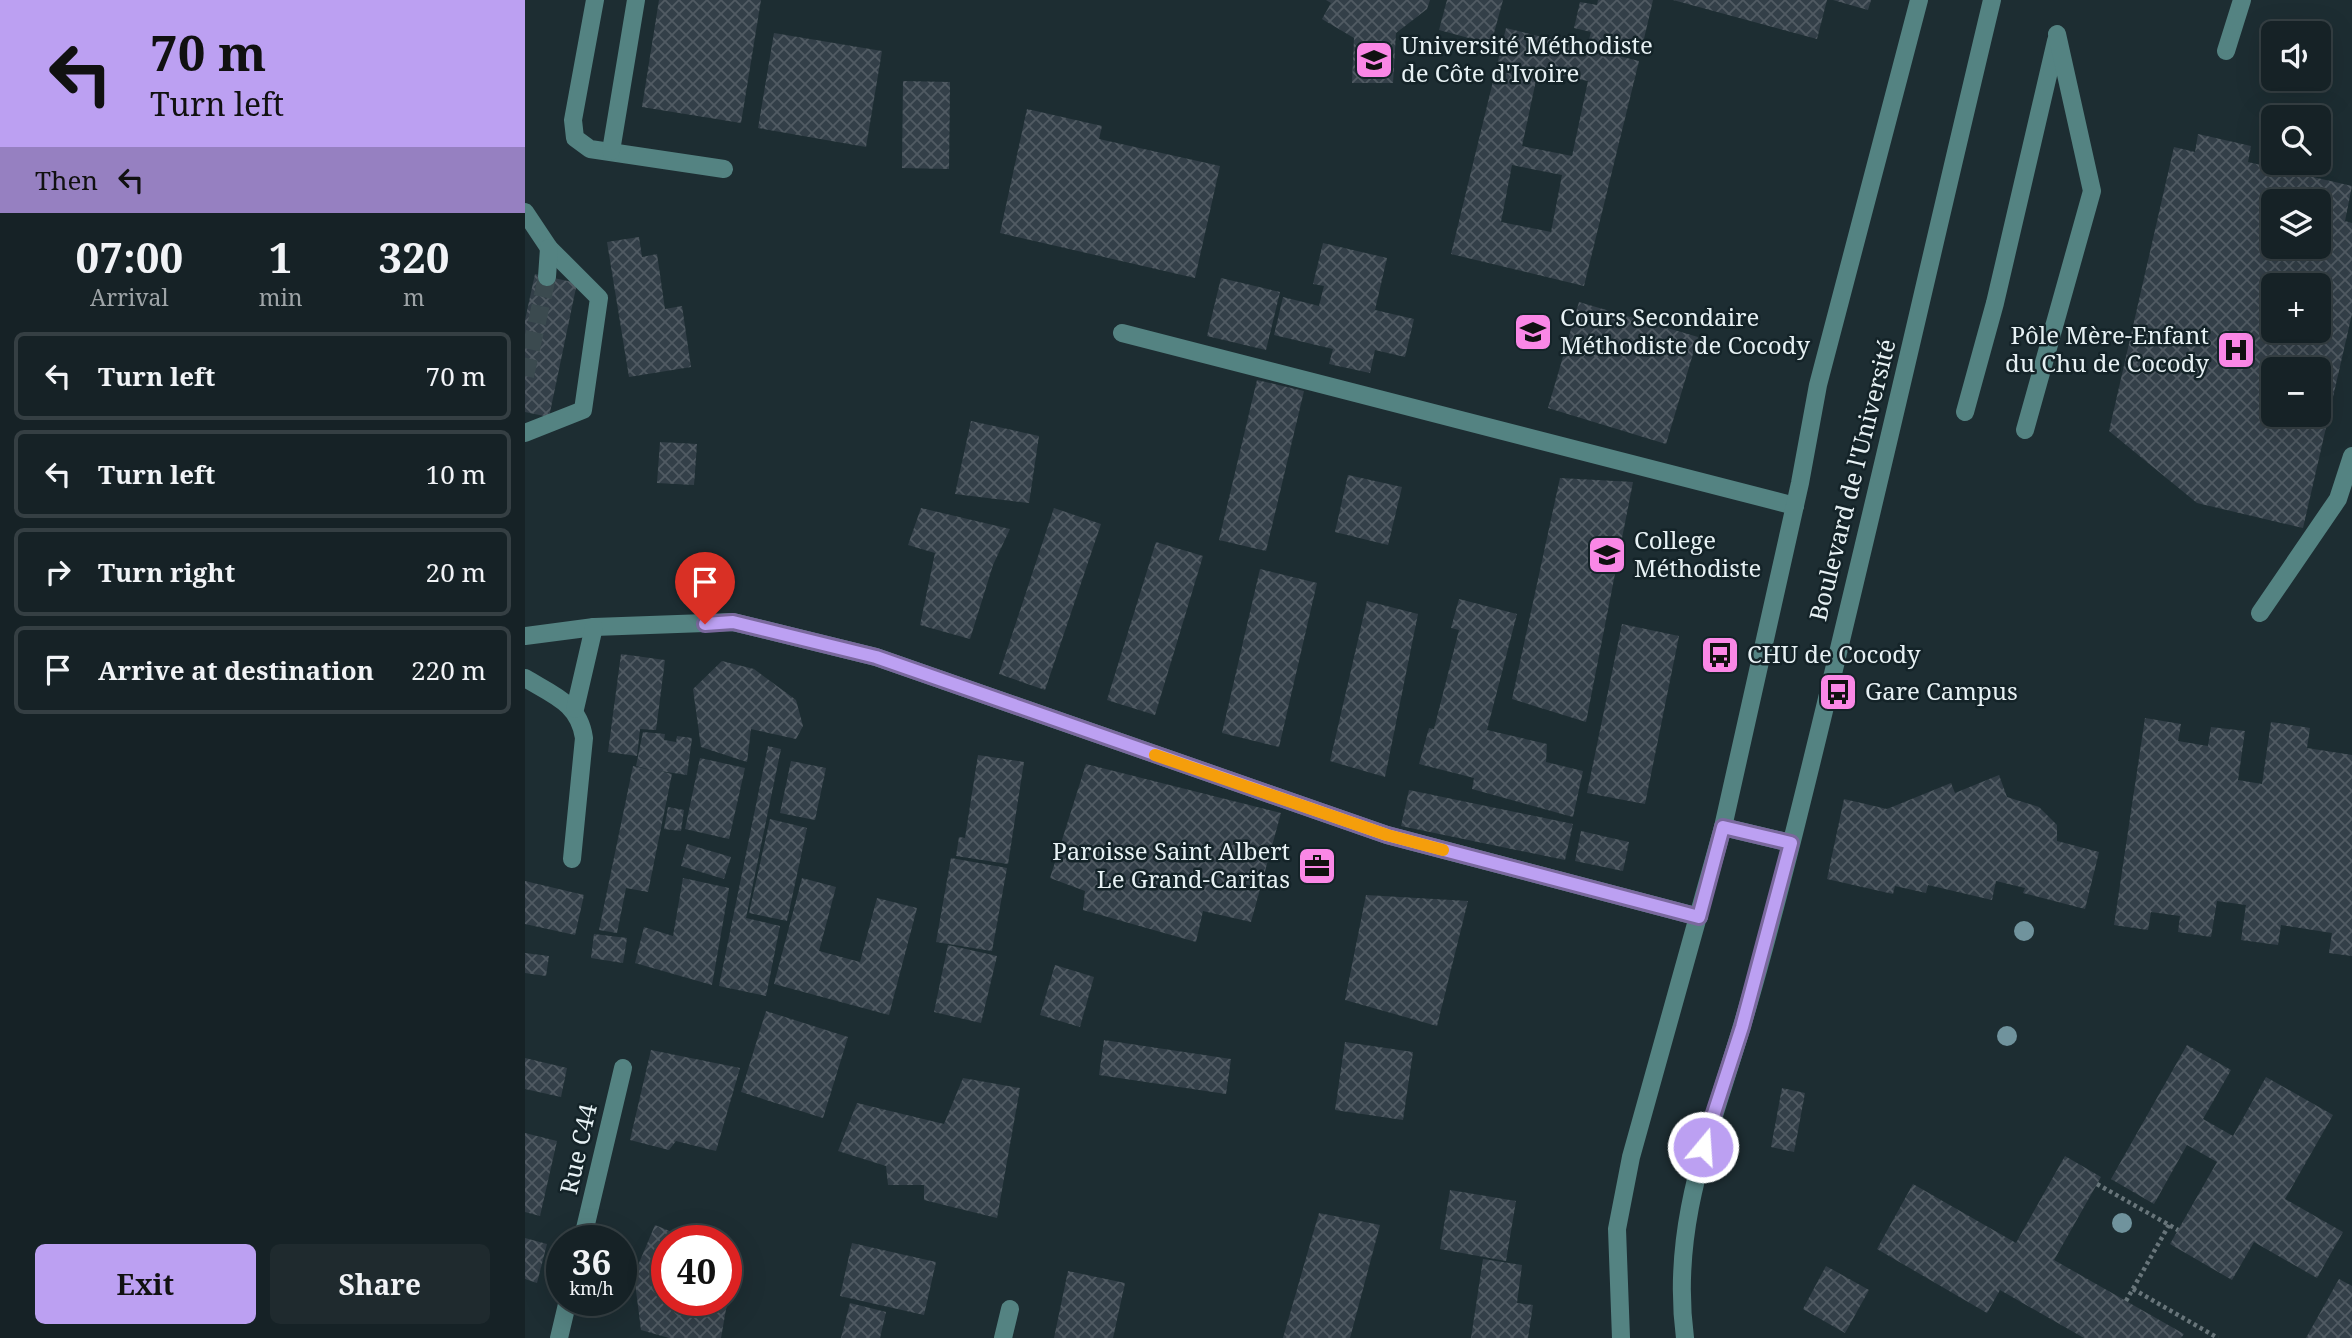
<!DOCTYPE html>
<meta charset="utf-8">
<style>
:root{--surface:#162226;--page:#1f2a2e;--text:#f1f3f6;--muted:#9ea4a7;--line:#353f43;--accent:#bca0f2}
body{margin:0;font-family:"Noto Serif",serif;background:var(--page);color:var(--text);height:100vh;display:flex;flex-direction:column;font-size:26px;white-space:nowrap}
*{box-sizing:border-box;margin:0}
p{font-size:23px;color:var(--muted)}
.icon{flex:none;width:38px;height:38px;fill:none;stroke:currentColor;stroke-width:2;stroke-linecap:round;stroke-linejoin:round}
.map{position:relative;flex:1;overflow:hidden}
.sheet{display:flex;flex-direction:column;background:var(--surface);width:525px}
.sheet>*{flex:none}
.top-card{background:#bca0f2;color:#111;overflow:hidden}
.buttons{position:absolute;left:1736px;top:21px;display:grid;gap:14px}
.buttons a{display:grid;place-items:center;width:70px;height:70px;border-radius:10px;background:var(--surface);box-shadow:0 7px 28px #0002,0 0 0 2px var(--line);font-size:35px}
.speed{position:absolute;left:21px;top:1225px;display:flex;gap:14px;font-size:35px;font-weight:700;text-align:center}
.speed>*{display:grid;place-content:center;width:91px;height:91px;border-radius:50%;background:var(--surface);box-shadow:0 7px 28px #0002,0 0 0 2px var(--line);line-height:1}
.speed small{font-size:18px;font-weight:400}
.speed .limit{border:10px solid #d22;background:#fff;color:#111}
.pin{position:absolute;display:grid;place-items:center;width:60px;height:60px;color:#fff;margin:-72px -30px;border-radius:50% 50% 50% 0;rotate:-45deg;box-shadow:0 0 7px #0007}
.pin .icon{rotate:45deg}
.me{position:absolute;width:77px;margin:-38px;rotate:18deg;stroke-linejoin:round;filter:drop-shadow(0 0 5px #0008)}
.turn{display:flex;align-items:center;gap:24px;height:147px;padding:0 35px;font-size:32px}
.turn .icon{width:91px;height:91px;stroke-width:2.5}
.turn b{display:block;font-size:49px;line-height:60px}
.then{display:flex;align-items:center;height:66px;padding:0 35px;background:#0003;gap:14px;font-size:26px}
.eta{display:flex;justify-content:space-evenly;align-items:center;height:119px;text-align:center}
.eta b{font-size:42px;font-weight:700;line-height:49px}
.action{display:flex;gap:14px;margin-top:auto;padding:14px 35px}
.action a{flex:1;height:80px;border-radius:10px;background:var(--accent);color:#111;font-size:28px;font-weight:700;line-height:80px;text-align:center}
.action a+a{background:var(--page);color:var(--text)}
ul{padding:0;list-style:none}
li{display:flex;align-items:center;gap:21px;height:88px;margin:0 14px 10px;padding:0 21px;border:4px solid var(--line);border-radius:10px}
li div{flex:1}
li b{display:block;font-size:26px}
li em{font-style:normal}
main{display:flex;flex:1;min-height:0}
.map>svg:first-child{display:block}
</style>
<main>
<section class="sheet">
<div class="top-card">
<div class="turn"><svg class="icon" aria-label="left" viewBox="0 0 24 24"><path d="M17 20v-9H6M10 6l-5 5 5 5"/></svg><div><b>70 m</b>Turn left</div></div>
<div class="then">Then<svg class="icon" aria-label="left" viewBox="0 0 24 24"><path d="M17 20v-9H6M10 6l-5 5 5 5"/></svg></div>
</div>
<div class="eta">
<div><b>07:00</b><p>Arrival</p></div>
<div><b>1</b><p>min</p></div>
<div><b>320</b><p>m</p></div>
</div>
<ul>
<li><svg class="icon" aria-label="left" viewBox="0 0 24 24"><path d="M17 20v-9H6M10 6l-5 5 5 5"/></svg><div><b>Turn left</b></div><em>70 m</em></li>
<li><svg class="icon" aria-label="left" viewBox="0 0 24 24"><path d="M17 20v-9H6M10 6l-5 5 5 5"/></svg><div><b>Turn left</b></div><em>10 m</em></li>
<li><svg class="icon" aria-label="right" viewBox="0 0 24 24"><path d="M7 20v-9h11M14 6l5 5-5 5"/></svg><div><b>Turn right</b></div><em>20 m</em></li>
<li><svg class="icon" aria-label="arrive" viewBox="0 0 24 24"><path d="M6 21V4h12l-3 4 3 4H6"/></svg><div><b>Arrive at destination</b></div><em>220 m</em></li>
</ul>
<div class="action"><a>Exit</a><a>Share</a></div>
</section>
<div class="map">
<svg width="1827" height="1338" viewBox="0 0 1827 1338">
<defs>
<pattern id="building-cross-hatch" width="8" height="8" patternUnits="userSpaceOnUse" patternTransform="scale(1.75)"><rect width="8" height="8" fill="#333f48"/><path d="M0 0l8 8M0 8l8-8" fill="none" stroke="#515b63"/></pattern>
</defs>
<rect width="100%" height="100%" fill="#1d2d32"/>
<g fill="url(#building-cross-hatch)" fill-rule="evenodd">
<polygon points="134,0 236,0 216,123 117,107"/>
<polygon points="801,0 905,0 902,9 871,33 868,83 827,83 829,38 797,19 806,3"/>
<polygon points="922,0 978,0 966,44 914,30"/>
<polygon points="1073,0 1128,0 1115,56 1063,43 1066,32 1049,28 1055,2 1072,5"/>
<polygon points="1148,0 1302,0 1292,39"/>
<polygon points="1308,0 1346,0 1343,10"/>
<path d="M981,28L1114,61L1059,286L926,254ZM1013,71L1063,81L1047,156L997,146ZM987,165L1037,175L1026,232L976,222Z"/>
<polygon points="249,33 357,51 341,147 233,128"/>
<polygon points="378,81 425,82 424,169 377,168"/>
<polygon points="502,109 577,126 574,139 695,166 670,278 475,233"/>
<path d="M1673,134L1726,146L1723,162L1827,186L1820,221L1827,223V314L1778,528L1672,503L1584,431L1649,147L1670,152ZM1748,201H1794V247H1748ZM1748,285H1794V331H1748ZM1748,369H1794V415H1748Z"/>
<polygon points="114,237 117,257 132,254 140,309 157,306 166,367 104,377 82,242"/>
<polygon points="798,243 862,258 850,310 889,319 880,357 850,350 845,373 804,364 808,349 749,335 758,297 794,306 799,286 788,284"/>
<polygon points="10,274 52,283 24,417 0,412 0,320"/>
<polygon points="696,278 755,292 741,350 682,336"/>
<polygon points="1054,302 1173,337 1141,444 1023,408"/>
<polygon points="732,380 779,391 741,551 694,540"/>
<polygon points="446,421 514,436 504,503 430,494"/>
<polygon points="135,442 172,444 169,485 132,483"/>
<polygon points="823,475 877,487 863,545 810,532"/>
<polygon points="1035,478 1108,482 1061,722 987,699"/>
<polygon points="396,508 485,529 468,565 445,639 395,625 410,553 383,545"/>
<polygon points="529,508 576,524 520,690 474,674"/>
<polygon points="631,542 678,556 630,715 582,700"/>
<polygon points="735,569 792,583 754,747 697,733"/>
<polygon points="934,599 992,614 962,730 1022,744 1021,762 1058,771 1048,817 947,789 949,778 894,764 904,728 909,729 934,630 926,628"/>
<polygon points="842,601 893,614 860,777 805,761"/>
<polygon points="1097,624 1154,636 1120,804 1062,793"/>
<polygon points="96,654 140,660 131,730 115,729 112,756 83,752"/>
<polygon points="197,661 229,669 271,700 278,726 271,739 226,729 222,762 176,747 168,689"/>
<polygon points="1620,718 1656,724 1653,741 1683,746 1686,727 1720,731 1713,780 1737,784 1746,722 1785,728 1782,748 1827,755 1827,956 1804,953 1807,933 1756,925 1753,945 1716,940 1721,905 1692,901 1686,937 1653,932 1655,916 1626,912 1623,930 1589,925"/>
<polygon points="118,732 140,734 139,740 151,742 152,736 167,738 162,775 135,771 147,774 123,892 101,888 92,933 74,930 108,766 130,771 111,766"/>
<polygon points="243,746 256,749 221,918 255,926 241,996 194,986"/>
<polygon points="453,755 499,762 483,864 431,856 434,837 440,838"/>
<polygon points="175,758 220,768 204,839 160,829"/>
<polygon points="266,761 301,768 290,820 255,813"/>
<polygon points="561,764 756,813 726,922 678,911 671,942 558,910 560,891 525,878"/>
<polygon points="1474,775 1482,797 1514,807 1532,825 1532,841 1574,852 1560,909 1498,893 1500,888 1471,881 1467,900 1403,885 1401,893 1370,886 1368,894 1302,879 1319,799 1362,809 1426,783 1430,793"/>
<polygon points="884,790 1048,824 1040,860 876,826"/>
<polygon points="143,807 159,810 156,831 139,829"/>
<polygon points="245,819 282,828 262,921 224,913"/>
<polygon points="1056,831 1104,842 1098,871 1050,861"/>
<polygon points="162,844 206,857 199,879 156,866"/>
<polygon points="426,858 482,868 467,951 411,942"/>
<polygon points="158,878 204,888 187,985 110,963 119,927 148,936"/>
<polygon points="277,878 311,887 294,951 335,962 352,898 392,908 364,1015 249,984"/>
<polygon points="0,881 59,895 50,935 0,924"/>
<polygon points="841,895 943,901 912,1026 820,1000"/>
<polygon points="69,934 102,938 98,963 66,958"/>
<polygon points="423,945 472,956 456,1023 409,1012"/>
<polygon points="0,953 24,956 21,976 0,973"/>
<polygon points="530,965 569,977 555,1027 515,1015"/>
<polygon points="241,1011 323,1037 298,1118 216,1092"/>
<polygon points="579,1040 706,1059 701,1094 574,1075"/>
<polygon points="820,1042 888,1052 878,1120 810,1110"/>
<polygon points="1662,1045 1706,1070 1678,1119 1708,1136 1741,1077 1808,1115 1760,1199 1818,1232 1792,1278 1729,1242 1707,1280 1645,1244 1692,1162 1662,1145 1629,1204 1586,1179"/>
<polygon points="126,1050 215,1068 191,1151 151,1141 144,1150 105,1140"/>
<polygon points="0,1058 42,1068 36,1097 0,1089"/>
<polygon points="438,1078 495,1088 472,1218 399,1200 399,1185 363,1185 361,1166 313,1151 332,1103 419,1124"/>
<polygon points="1257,1088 1280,1093 1269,1152 1246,1147"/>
<polygon points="0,1133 32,1141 15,1216 0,1212"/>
<polygon points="1540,1156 1576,1177 1529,1260 1659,1334 1656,1338 1559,1338 1475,1290 1462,1313 1352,1249 1388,1184 1491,1243"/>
<polygon points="925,1190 991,1201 981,1261 915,1249"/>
<polygon points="794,1213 855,1225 825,1338 758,1338"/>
<polygon points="130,1225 169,1241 142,1241 142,1300 201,1300 201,1254 210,1258 196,1338 144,1338 116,1330 109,1275"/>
<polygon points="0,1238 22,1244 12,1283 0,1279"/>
<polygon points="327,1243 411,1262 399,1315 315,1296"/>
<polygon points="958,1259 997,1265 992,1303 1008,1305 1003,1338 946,1338"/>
<polygon points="1301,1266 1344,1290 1320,1333 1278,1309"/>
<polygon points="543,1271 600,1283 588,1338 529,1338"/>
<polygon points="1814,1279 1827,1286 1827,1338 1781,1338"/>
<polygon points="325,1303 361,1312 355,1338 316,1338"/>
</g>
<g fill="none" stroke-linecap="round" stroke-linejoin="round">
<polyline stroke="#3b4a4f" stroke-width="18" stroke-dasharray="18 9" stroke-linecap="butt" points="0,376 22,277"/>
<g stroke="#68757a" stroke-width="4.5" stroke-dasharray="3.5 3.5" stroke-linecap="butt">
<polyline points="1572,1184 1653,1230"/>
<polyline points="1608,1289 1693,1338"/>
<polyline points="1601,1301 1644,1225"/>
</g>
<g stroke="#548382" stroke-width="18">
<polyline points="70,0 48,120 50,138 65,149 199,169"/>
<polyline points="1701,51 1717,0"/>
<polyline points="86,151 111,0"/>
<polyline points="0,212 24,248 74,298 58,410 0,433"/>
<polyline points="22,277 24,248"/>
<polyline points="597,333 1270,506"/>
<polyline points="1440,412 1470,303 1531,41"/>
<polyline points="1500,430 1567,191 1532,34"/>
<polyline points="1735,613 1813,499 1827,456"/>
<polyline points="0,636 69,627 208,622 351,657 862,835 1174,917"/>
<path d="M0,678C28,695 54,703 59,738L47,859"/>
<polyline points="50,709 69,627"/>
<polyline points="1198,827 1266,843"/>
<polyline points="57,1241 98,1068"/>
<polyline points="34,1338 43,1300"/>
<polyline points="478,1338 485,1309"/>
<polyline points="1096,1338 1092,1229 1106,1157 1198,827 1275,483 1293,385 1394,0"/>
<path d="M1160,1338C1145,1225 1185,1134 1216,1029C1235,967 1251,904 1267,841C1337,562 1400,280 1467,0"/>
</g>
</g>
<g fill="#70939d">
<circle cx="1499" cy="931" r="10"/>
<circle cx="1482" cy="1036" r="10"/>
<circle cx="1597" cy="1223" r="10"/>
</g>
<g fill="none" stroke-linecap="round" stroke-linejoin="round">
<defs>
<polyline id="route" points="180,624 208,622 351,657 862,835 1174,917 1198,827 1266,843 1217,1027 1178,1147"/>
</defs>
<use href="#route" stroke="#7a689d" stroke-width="18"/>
<use href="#route" stroke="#bca0f2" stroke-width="12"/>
<polyline stroke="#f59e0b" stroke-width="12" points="630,755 862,835 918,850"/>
</g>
<defs>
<symbol id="university-square" viewBox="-11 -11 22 22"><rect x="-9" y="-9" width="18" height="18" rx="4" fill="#fa87e6" stroke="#142328"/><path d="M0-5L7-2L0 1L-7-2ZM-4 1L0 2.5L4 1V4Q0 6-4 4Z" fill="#111"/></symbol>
<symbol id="school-square" viewBox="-11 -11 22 22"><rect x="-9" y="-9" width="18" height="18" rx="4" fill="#fa87e6" stroke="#142328"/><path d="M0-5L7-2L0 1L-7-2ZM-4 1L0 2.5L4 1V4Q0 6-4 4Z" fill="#111"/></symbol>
<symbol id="hospital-square" viewBox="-11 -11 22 22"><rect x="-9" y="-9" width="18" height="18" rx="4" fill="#fa87e6" stroke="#142328"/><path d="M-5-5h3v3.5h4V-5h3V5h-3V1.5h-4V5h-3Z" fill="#111"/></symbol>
<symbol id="bus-square" viewBox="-11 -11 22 22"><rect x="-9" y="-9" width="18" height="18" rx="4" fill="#fa87e6" stroke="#142328"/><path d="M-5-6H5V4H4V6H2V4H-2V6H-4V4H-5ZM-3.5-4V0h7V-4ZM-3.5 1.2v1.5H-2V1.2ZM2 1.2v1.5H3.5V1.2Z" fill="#111"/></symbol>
<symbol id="office-square" viewBox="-11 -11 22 22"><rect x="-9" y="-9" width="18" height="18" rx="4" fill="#fa87e6" stroke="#142328"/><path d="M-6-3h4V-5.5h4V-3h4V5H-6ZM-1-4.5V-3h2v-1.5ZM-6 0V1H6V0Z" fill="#111"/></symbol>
</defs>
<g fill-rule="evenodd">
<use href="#university-square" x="827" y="38" width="44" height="44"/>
<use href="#school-square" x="986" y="310" width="44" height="44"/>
<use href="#hospital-square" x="1689" y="328" width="44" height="44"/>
<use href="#school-square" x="1060" y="533" width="44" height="44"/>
<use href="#bus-square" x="1173" y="633" width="44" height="44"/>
<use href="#bus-square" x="1291" y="670" width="44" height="44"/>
<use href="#office-square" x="770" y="844" width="44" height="44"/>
</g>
<g text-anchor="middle" stroke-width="5" stroke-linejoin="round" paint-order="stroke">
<g font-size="24" fill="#e7f1f4" stroke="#142328" text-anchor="start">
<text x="876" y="54">Université Méthodiste<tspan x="876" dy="28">de Côte d'Ivoire</tspan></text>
<text x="1035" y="326">Cours Secondaire<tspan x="1035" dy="28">Méthodiste de Cocody</tspan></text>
<text x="1684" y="344" text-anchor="end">Pôle Mère-Enfant<tspan x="1684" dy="28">du Chu de Cocody</tspan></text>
<text x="1109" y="549">College<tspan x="1109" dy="28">Méthodiste</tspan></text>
<text x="1222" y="663">CHU de Cocody</text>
<text x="1340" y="700">Gare Campus</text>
<text x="765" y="860" text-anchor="end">Paroisse Saint Albert<tspan x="765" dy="28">Le Grand-Caritas</tspan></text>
</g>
<g font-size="24" fill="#e7f1f4" stroke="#142328">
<text transform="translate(1328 480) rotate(-76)" y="8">Boulevard de l'Université</text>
<text transform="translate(54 1149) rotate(-77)" y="8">Rue C44</text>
</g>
</g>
</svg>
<div class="buttons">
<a><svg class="icon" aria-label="sound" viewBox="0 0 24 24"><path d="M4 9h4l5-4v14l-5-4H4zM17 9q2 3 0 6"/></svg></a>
<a><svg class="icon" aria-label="search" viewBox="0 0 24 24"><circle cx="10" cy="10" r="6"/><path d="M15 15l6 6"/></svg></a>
<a><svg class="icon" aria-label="layers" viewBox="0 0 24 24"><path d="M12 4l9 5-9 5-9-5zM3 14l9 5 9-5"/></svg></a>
<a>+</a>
<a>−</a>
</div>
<div class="speed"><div>36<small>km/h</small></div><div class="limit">40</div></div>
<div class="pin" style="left:180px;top:624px;background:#d93025"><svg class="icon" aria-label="arrive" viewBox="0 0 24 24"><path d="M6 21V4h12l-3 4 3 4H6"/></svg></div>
<svg class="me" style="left:1178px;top:1147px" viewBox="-20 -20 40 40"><circle r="17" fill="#bca0f2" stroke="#fff" stroke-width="3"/><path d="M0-11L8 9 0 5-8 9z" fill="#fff"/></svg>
</div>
</main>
